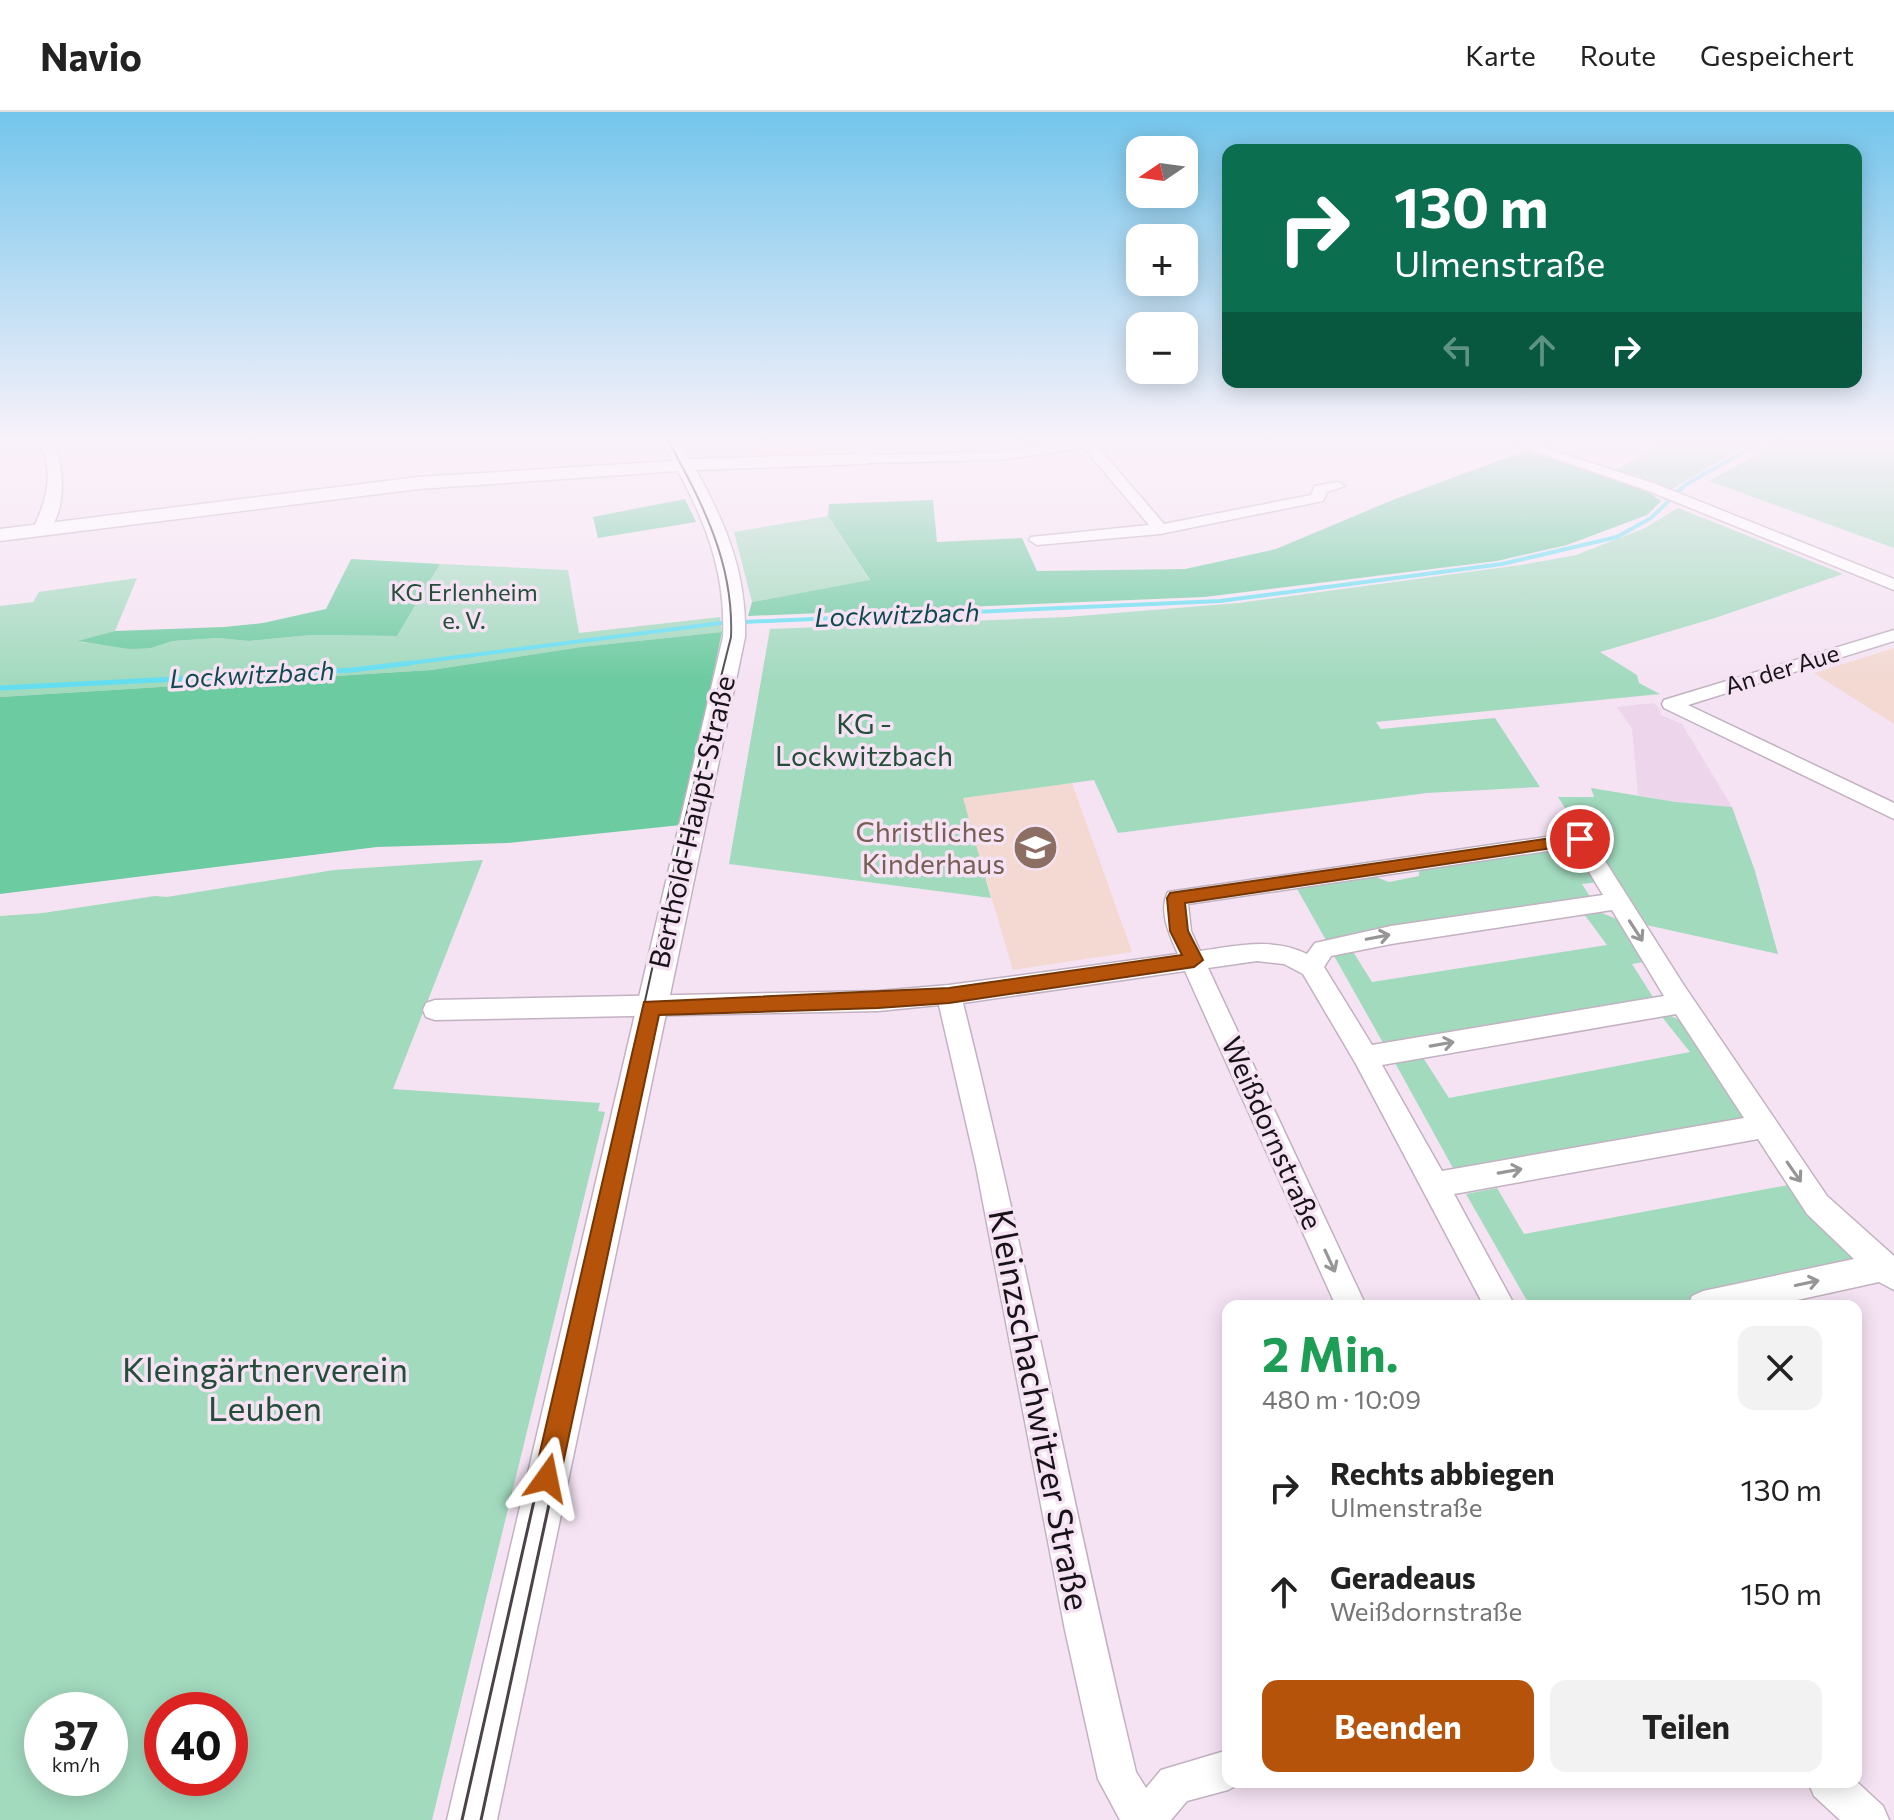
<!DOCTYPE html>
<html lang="de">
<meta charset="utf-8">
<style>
:root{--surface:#fff;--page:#f2f2f2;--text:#222;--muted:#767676;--line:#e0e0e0;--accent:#b45309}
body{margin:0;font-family:Commissioner,sans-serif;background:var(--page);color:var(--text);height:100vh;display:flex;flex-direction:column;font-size:30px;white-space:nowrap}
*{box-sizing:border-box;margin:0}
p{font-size:26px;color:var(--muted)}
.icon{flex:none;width:44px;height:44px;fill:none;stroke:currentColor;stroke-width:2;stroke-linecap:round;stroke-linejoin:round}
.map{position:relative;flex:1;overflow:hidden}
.panel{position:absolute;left:1222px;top:1188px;width:640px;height:488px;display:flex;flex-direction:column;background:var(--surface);border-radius:16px;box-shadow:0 4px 20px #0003}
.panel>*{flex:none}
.hud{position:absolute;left:1222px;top:32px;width:640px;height:244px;border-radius:16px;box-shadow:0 4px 20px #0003;background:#0b6e4f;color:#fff;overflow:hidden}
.needle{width:52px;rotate:257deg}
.buttons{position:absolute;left:1126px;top:24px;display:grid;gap:16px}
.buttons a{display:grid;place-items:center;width:72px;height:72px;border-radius:16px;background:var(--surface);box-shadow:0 4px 20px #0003;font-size:40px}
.speed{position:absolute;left:24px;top:1580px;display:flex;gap:16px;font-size:40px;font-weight:700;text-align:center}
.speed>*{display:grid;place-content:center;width:104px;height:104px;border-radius:50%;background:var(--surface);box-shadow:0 4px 20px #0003;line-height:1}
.speed small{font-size:20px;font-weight:400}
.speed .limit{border:12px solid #d22;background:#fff;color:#111}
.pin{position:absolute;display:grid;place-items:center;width:68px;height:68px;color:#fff;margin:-34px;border:4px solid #fff;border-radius:50%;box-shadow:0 2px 8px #0007}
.me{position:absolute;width:88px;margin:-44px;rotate:12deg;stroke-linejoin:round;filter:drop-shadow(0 0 6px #0008)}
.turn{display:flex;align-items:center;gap:28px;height:168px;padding:0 40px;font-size:36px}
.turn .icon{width:104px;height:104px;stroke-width:2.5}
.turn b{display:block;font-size:56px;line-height:68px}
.lanes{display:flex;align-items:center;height:76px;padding:0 40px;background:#0003;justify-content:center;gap:40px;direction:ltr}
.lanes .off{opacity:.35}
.round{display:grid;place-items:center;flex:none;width:84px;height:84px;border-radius:16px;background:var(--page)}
.summary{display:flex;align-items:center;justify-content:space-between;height:136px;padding:0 40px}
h1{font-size:48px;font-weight:700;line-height:60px;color:#1e9e55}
.action{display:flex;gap:16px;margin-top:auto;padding:16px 40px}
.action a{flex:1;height:92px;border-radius:16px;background:var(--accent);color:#fff;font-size:32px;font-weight:700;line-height:92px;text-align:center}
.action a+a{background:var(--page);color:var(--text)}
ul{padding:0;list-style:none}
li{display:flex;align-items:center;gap:24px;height:104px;padding:0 40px}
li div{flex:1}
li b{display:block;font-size:30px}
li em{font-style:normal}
header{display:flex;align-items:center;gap:48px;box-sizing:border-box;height:112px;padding:0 40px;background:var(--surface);border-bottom:2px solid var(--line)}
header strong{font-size:38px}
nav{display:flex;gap:44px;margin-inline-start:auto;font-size:28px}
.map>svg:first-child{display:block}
</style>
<header>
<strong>Navio</strong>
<nav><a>Karte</a><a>Route</a><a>Gespeichert</a></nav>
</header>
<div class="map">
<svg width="1894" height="1708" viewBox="0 0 1894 1708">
<rect width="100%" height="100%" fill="#f5e3f3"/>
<polygon fill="#edd6eb" points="1653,591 1659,596 1661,603 1682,612 1732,695 1676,690 1638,683 1632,617 1617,595"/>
<g fill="#f3d9d2">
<polygon points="757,330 849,330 852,339 758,344"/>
<polygon points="1894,536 1894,612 1814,561"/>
<polygon points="1072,671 1132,840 1013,858 962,686"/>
</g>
<g fill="#a2dabe" fill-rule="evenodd">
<polygon points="1665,330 1752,330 1670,378 1613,359"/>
<polygon points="1780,330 1894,330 1894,436 1709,369"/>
<polygon points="1678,396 1843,462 1715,506 1600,540 1637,563 1639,571 1660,582 1376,610 1381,617 1495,606 1540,675 1427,681 1118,721 1094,668 963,686 991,786 729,752 770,517 1067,505 1238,491 1527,452 1576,443 1645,416"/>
<polygon points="828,404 870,469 752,490 734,420"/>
<polygon points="440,452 568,458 579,521 720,505 722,520 581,535 431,558 0,585 0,494 33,490 39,480 137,466 115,519 80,530 151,536 173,529 218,526 249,529 311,523 397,524"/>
<polygon points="1591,676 1676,690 1732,695 1755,759 1778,842 1637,811 1558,685 1594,685"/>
<path d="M1558,738C1580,740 1588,752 1600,770L1582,772L1594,791L1327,830L1296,775L1373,764L1389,770L1419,764V757Z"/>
<path d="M483,748L393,977L600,991L598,999L605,1000L432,1708H0V804L43,801L155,784L167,785L334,758ZM42,1598H110V1666H42ZM162,1598H230V1666H162Z"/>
<polygon points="1602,801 1619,808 1650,849 1632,852 1658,893 1387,938 1333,842 1352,838 1372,870 1607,833 1584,802"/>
<polygon points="1671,904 1690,913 1757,1013 1459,1067 1394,949 1422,944 1449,986 1690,940 1662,905"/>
<polygon points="1794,1072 1868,1158 1684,1194 1530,1194 1466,1082 1497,1076 1524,1122"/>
</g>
<g fill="#6ccba0">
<polygon points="1533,336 1647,379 1661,389 1647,403 1567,433 1497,449 1204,485 748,504 752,490 870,468 828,404 829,392 933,388 937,430 1022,426 1037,459 1185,457 1276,437 1395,387"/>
<polygon points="685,387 696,410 598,426 593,405"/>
<polygon points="351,447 440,452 397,524 311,523 249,529 218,526 173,529 151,536 129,537 78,529 115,519 224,515 263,511 326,497"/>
<polygon points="722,520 681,713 507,731 377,735 0,782 0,585 431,558 581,535"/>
</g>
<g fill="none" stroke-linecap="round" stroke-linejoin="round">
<polyline stroke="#63def1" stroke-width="4" points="395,553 721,511 1220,489 1502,452 1617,425 1651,406 1685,373 1761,330"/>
<polyline stroke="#63def1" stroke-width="5" points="0,576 352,558 411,551"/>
<defs>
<g id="minor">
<path d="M39,330H53C65,351 68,412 41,422L33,417C47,387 55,360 39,330Z"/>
<polygon points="1072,330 1108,330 1098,335 1164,412 1311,383 1315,374 1338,370 1345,374 1327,380 1323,389 1160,422 1037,433 1029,428 1031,425 1149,413 1084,336 997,348 866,351 859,347 866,343 997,340"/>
<polygon points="1507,330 1527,330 1656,372 1894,467 1894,478 1646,378"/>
<polygon points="1894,518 1894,529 1688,593 1894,691 1894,707 1664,596 1662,592 1664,588"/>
<path d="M1580,720L1588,722L1683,872L1827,1084L1894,1144V1178L1879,1170L1770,1194H1688L1692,1184L1703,1179L1854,1147L1807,1102L1758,1027L1454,1082L1515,1194H1484L1356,952L1303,862L1284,852L1257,849L1208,856L1366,1194H1336L1185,859L963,891C1027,1146 1074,1404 1136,1660L1146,1676L1161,1658L1228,1638V1670H1243L1228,1678L1187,1689L1171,1708H1120L1098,1667L1065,1518L976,1054L939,893L878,899L435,908L426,905L423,898L426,891L435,888L878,879L949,873L1178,842C1170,824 1158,799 1168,780ZM1574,735L1603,783L1391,814L1315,831L1307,842C1273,825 1236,834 1200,839L1191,819L1188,792ZM1612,798L1664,884L1372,933L1324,855L1331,844L1391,832ZM1676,902L1744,1006L1442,1059L1382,953Z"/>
<polygon points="1856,1669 1883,1694 1889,1708 1840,1708 1814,1684 1808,1670"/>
</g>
<path id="tertiary" d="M663,330H681L690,347L856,342L852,330H870L875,347L866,352L696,358C726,412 747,462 745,525L497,1708H447L723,525C726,463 707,413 678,359L418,377L0,429V417L418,365L673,349Z"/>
</defs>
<use href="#minor" stroke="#c2b2c1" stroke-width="3"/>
<use href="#tertiary" stroke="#c2b2c1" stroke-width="3"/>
<use href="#minor" fill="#fff" fill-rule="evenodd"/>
<use href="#tertiary" fill="#fff" fill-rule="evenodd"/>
<g stroke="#4b434a" stroke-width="2">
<polyline points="687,754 699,699"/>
<path d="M573,1218L682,720L731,525C734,451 703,393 669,330"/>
<polyline points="587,1218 635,996"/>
</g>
<g stroke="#4b434a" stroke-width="3">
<polyline points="462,1708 573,1216"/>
<polyline points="481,1708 587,1216"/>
</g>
</g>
<defs><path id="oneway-shaft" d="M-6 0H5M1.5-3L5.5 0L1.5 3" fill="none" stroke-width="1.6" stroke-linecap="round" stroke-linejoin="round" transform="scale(2)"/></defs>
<g stroke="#979597">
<use href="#oneway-shaft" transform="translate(1636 819) rotate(57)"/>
<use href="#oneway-shaft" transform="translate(1378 825) rotate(-11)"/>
<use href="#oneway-shaft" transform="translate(1442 932) rotate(-10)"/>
<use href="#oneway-shaft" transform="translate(1510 1059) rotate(-10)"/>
<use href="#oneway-shaft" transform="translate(1794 1060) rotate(55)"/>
<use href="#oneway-shaft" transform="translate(1330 1149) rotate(65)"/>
<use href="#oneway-shaft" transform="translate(1807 1171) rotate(-12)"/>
</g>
<linearGradient id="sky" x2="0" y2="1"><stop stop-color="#73c5ec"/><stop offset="0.58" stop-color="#faf2fa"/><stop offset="1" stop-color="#faf2fa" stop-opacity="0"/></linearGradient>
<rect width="1894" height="569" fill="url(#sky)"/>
<polygon fill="#b45309" stroke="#753606" stroke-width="2" points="1580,722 1586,723 1586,731 1185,791 1188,819 1203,848 1194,855 949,891 878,896 659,903 560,1366 556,1375 547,1379 538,1375 534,1366 644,890 949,876 1182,843 1170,819 1167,786 1170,781"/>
<defs>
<symbol id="school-disc" viewBox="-11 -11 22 22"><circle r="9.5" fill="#8d6e63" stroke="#f5e3f3"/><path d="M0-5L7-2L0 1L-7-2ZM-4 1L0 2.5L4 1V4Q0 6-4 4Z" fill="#fff"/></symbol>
</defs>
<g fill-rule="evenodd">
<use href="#school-disc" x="1010" y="710" width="51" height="51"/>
</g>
<g text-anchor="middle" stroke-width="7" stroke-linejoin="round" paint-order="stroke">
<g font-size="24" fill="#244d3a" stroke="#f5e3f3">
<text x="464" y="489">KG Erlenheim<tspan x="464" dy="28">e. V.</tspan></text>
</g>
<g font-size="24" fill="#181318" stroke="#f5e3f3">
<text transform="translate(1782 558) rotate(-17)" y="8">An der Aue</text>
</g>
<g font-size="26" font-style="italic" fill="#114951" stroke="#f5e3f3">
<text transform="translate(897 503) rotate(-2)" y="9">Lockwitzbach</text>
<text transform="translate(252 563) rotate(-3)" y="9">Lockwitzbach</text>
</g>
<g font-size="28" fill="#244d3a" stroke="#f5e3f3">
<text x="864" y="622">KG -<tspan x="864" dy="32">Lockwitzbach</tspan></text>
</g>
<g font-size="28" fill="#181318" stroke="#f5e3f3">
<text transform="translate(692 710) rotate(-77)" y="10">Berthold-Haupt-Straße</text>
<text transform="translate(1272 1021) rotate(66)" y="10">Weißdornstraße</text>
</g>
<g font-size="28" fill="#785e54" stroke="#f5e3f3" text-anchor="end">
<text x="1005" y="730">Christliches<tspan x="1005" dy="32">Kinderhaus</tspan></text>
</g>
<g font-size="34" fill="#244d3a" stroke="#f5e3f3">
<text x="265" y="1270">Kleingärtnerverein<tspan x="265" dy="39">Leuben</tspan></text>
</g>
<g font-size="34" fill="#181318" stroke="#f5e3f3">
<text transform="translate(1039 1298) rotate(79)" y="12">Kleinzschachwitzer Straße</text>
</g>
</g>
</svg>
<div class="buttons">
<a><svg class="needle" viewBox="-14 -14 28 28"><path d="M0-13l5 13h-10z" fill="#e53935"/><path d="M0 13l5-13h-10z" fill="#767676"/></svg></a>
<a>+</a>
<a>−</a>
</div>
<div class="speed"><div>37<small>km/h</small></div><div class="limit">40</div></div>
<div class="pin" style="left:1580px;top:727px;background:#d93025"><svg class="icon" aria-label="arrive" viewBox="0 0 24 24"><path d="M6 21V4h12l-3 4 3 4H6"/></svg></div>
<svg class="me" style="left:547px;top:1366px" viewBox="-20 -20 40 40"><path d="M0-17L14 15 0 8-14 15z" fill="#b45309" stroke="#fff" stroke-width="4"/></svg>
<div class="hud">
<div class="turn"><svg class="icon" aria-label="right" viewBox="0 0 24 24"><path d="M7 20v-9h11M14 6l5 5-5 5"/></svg><div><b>130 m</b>Ulmenstraße</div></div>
<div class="lanes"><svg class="icon off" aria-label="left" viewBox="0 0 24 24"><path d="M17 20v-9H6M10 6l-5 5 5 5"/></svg><svg class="icon off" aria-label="ahead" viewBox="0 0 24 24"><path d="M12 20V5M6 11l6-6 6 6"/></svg><svg class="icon" aria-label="right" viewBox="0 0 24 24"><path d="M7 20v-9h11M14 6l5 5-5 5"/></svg></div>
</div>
<section class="panel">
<div class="summary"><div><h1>2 Min.</h1><p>480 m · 10:09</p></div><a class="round"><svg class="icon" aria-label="close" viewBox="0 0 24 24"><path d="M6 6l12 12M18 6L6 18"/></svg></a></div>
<ul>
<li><svg class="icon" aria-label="right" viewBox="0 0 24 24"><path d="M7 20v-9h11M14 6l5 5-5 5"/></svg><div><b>Rechts abbiegen</b><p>Ulmenstraße</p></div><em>130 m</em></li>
<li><svg class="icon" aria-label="ahead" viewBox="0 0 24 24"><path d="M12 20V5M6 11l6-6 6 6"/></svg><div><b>Geradeaus</b><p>Weißdornstraße</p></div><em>150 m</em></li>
</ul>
<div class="action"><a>Beenden</a><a>Teilen</a></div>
</section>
</div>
